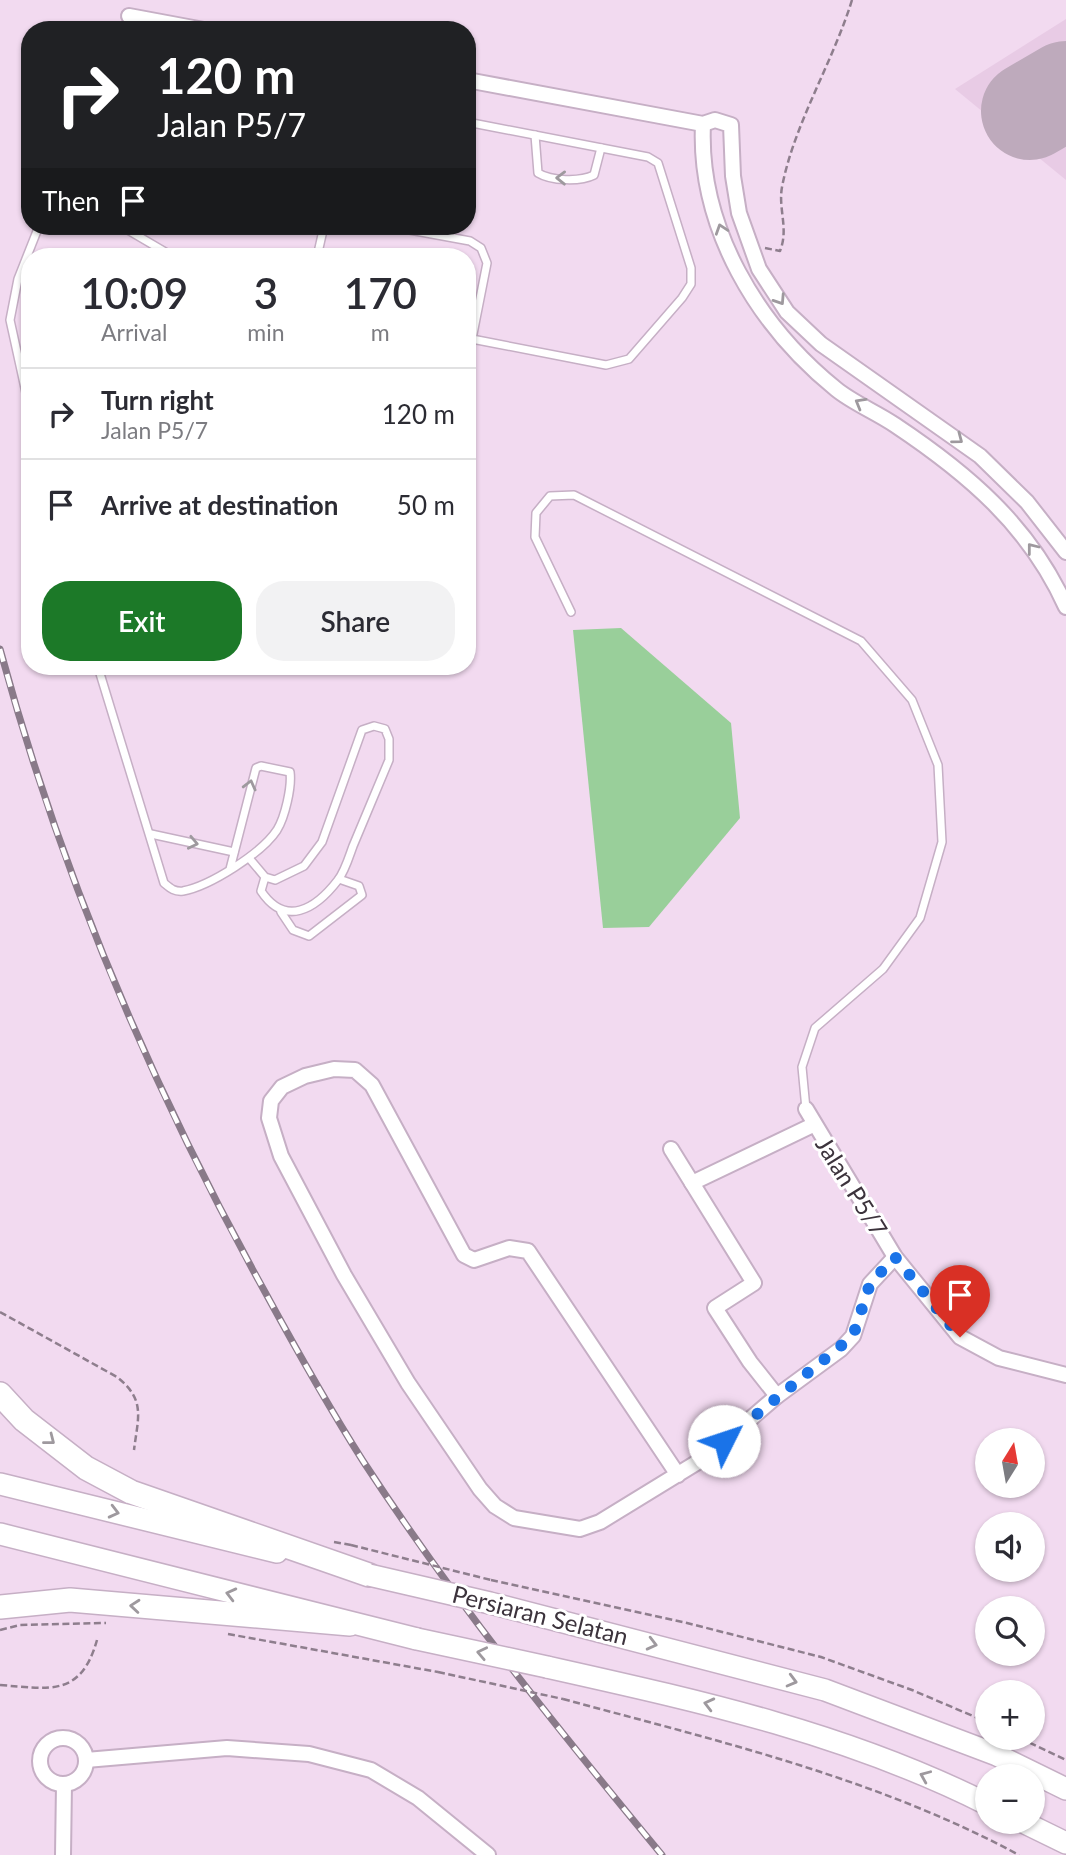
<!DOCTYPE html>
<meta charset="utf-8">
<style>
:root{--surface:#fff;--page:#f2f2f3;--text:#2b2b33;--muted:#7c7c81;--line:#e1e1e2;--accent:#1c7928}
body{margin:0;font-family:Lato,sans-serif;background:var(--page);color:var(--text);height:100vh;display:flex;flex-direction:column;font-size:26px;white-space:nowrap}
*{box-sizing:border-box;margin:0}
p{font-size:23px;color:var(--muted)}
.icon{flex:none;width:38px;height:38px;fill:none;stroke:currentColor;stroke-width:2;stroke-linecap:round;stroke-linejoin:round}
.map{position:relative;flex:1;overflow:hidden}
.details{position:absolute;left:21px;top:248px;width:455px;height:427px;display:flex;flex-direction:column;background:var(--surface);border-radius:28px;box-shadow:0 2px 5px #0004}
.details>*{flex:none}
.guide{position:absolute;left:21px;top:21px;width:455px;height:214px;border-radius:28px;box-shadow:0 2px 5px #0004;background:#202124;color:#fff;overflow:hidden}
.needle{width:46px;rotate:11deg}
.tools{position:absolute;left:975px;top:1428px;display:grid;gap:14px}
.tools a{display:grid;place-items:center;width:70px;height:70px;border-radius:50%;background:var(--surface);box-shadow:0 2px 5px #0004;font-size:35px}
.pin{position:absolute;display:grid;place-items:center;width:60px;height:60px;color:#fff;margin:-72px -30px;border-radius:50% 50% 50% 0;rotate:-45deg;box-shadow:0 0 7px #0007}
.pin .icon{rotate:45deg}
.me{position:absolute;width:77px;margin:-38px;rotate:49deg;stroke-linejoin:round;filter:drop-shadow(0 0 5px #0008)}
.turn{display:flex;align-items:center;gap:24px;height:147px;padding:0 21px;font-size:32px}
.turn .icon{width:91px;height:91px;stroke-width:2.5}
.turn b{display:block;font-size:49px;line-height:60px}
.then{display:flex;align-items:center;height:66px;padding:0 21px;background:#0003;gap:14px;font-size:26px}
.eta{display:flex;justify-content:space-evenly;align-items:center;height:119px;text-align:center}
.eta b{font-size:42px;font-weight:600;line-height:49px}
.cta{display:flex;gap:14px;margin-top:auto;padding:14px 21px}
.cta a{flex:1;height:80px;border-radius:28px;background:var(--accent);color:#fff;font-size:28px;font-weight:600;line-height:80px;text-align:center}
.cta a+a{background:var(--page);color:var(--text)}
ul{padding:0;list-style:none}
li{display:flex;align-items:center;gap:21px;height:91px;padding:0 21px;border-top:2px solid var(--line)}
li div{flex:1}
li b{display:block;font-size:26px}
li em{font-style:normal}
.map>svg:first-child{display:block}
</style>
<div class="map">
<svg width="1066" height="1855" viewBox="0 0 1066 1855">
<rect width="100%" height="100%" fill="#f2daf0"/>
<polygon fill="#e8cbe5" points="1066,19 1066,180 955,89"/>
<g fill="none" stroke-linecap="round" stroke-linejoin="round">
<polyline stroke="#beaabc" stroke-width="98" points="1030,111 1066,90"/>
</g>
<polygon fill="#99cf9a" points="621,628 731,723 740,818 649,927 603,928 573,630"/>
<g fill="none" stroke-linecap="round" stroke-linejoin="round">
<defs>
<g id="service">
<path d="M535,135L538,173C551,181 580,182 594,175L601,148"/>
<polyline points="121,226 167,253"/>
<polyline points="388,226 470,241 481,248 487,263 472,339 606,365 629,359 682,298 691,284 691,268 658,163 648,157 467,122"/>
<polyline points="317,257 324,226"/>
<polyline points="30,411 10,320 18,279 39,226"/>
<polyline points="571,612 535,537 536,513 550,496 574,495 861,641 912,700 938,765 942,842 920,918 883,969 815,1028 802,1067 806,1109"/>
<path d="M98,667L164,883C170,888 174,892 183,891C210,886 262,853 277,830C285,817 292,787 290,772L261,766L256,768L230,869"/>
<polyline points="151,834 234,852"/>
<path d="M249,858L265,877L275,880L304,866L322,842L362,730L374,726L385,729L389,739V760C377,789 365,817 353,846C349,857 345,871 338,880C315,910 285,927 261,891L265,877"/>
<polyline points="281,912 293,930 309,936 362,895 359,886 339,879"/>
</g>
<g id="minor">
<polyline points="129,16 204,30"/>
<polyline points="467,80 703,124 715,120 731,125 733,176 739,213 759,269 787,312 821,344 980,456 1027,502 1066,552"/>
<path d="M703,124C698,228 758,326 836,389C853,403 876,412 895,425C967,473 1030,526 1066,607"/>
<polyline points="806,1109 895,1257 960,1337 999,1358 1066,1375"/>
<polyline points="671,1149 754,1283 715,1308 750,1362 777,1396"/>
<polyline points="692,1183 813,1125"/>
<polyline points="678,1475 528,1251 509,1248 474,1260 464,1255 372,1085 355,1070 334,1069 305,1076 282,1087 271,1101 269,1118 281,1156 344,1275 408,1383 480,1489 495,1506 514,1518 580,1529 600,1522 706,1457 777,1396 841,1349 853,1336 870,1284 895,1257"/>
<circle cx="63" cy="1761" r="23"/>
<polyline points="86,1760 227,1748 309,1754 371,1770 418,1798 488,1855"/>
<polyline points="63,1855 64,1784"/>
</g>
<g id="primary">
<polyline points="0,1484 277,1552"/>
<polyline points="0,1534 417,1639"/>
<polyline points="490,1603 825,1690 997,1755 1066,1789"/>
<path d="M547,1667C699,1701 846,1733 987,1804"/>
<polyline points="1023,1822 1066,1843"/>
</g>
<g id="trunk">
<polyline points="0,1394 24,1420 86,1468 131,1492 369,1575"/>
<polyline points="0,1607 70,1600 350,1624"/>
</g>
</defs>
<use href="#service" stroke="#c6afc5" stroke-width="10"/>
<use href="#minor" stroke="#c6afc5" stroke-width="18"/>
<use href="#primary" stroke="#c6afc5" stroke-width="24"/>
<use href="#trunk" stroke="#c6afc5" stroke-width="26"/>
<g stroke="#8e7e8d" stroke-width="2.5" stroke-dasharray="7 3.5" stroke-linecap="butt">
<path d="M765,248L780,251C789,229 778,209 782,187C794,124 833,62 852,0"/>
<path d="M0,1312L117,1377C146,1400 138,1417 134,1450"/>
<polyline points="334,1542 351,1545"/>
<polyline points="491,1580 687,1623 821,1657 912,1690 987,1722"/>
<polyline points="0,1630 20,1625 106,1623"/>
<polyline points="228,1634 438,1672"/>
<path d="M0,1685C50,1689 81,1697 97,1640"/>
<path d="M563,1699C718,1741 876,1778 1019,1855"/>
<polyline points="1020,1738 1066,1760"/>
</g>
<use href="#service" stroke="#fff" stroke-width="7"/>
<use href="#minor" stroke="#fff" stroke-width="14"/>
<use href="#primary" stroke="#fff" stroke-width="21"/>
<use href="#trunk" stroke="#fff" stroke-width="23"/>
<defs>
<path id="rail" d="M0,649C61,875 152,1088 265,1292C296,1349 328,1406 363,1461C453,1599 557,1728 662,1855"/>
</defs>
<use href="#rail" stroke="#897a89" stroke-width="7"/>
<use href="#rail" stroke="#fff" stroke-width="4.5" stroke-dasharray="13" stroke-linecap="butt"/>
<defs>
<g id="primary-bridge">
<polyline points="369,1575 490,1603"/>
<polyline points="417,1639 547,1667"/>
</g>
</defs>
<use href="#primary-bridge" stroke="#c6afc5" stroke-width="24" stroke-linecap="butt"/>
<g stroke="#8e7e8d" stroke-width="2.5" stroke-dasharray="7 3.5" stroke-linecap="butt">
<polyline points="351,1545 491,1580"/>
<polyline points="438,1672 563,1699"/>
</g>
<use href="#primary-bridge" stroke="#fff" stroke-width="21"/>
</g>
<defs><path id="oneway-chevron" d="M-2-3.5L2.5 0L-2 3.5" fill="none" stroke-width="1.6" stroke-linecap="round" stroke-linejoin="round" transform="scale(1.75)"/></defs>
<g stroke="#9e999e">
<use href="#oneway-chevron" transform="translate(561 178) rotate(-179)"/>
<use href="#oneway-chevron" transform="translate(721 229) rotate(-108)"/>
<use href="#oneway-chevron" transform="translate(780 300) rotate(57)"/>
<use href="#oneway-chevron" transform="translate(860 403) rotate(-150)"/>
<use href="#oneway-chevron" transform="translate(958 439) rotate(37)"/>
<use href="#oneway-chevron" transform="translate(1032 548) rotate(-128)"/>
<use href="#oneway-chevron" transform="translate(250 785) rotate(-76)"/>
<use href="#oneway-chevron" transform="translate(193 843) rotate(12)"/>
<use href="#oneway-chevron" transform="translate(50 1440) rotate(38)"/>
<use href="#oneway-chevron" transform="translate(114 1512) rotate(14)"/>
<use href="#oneway-chevron" transform="translate(231 1594) rotate(-166)"/>
<use href="#oneway-chevron" transform="translate(135 1606) rotate(-175)"/>
<use href="#oneway-chevron" transform="translate(652 1644) rotate(14)"/>
<use href="#oneway-chevron" transform="translate(482 1653) rotate(-168)"/>
<use href="#oneway-chevron" transform="translate(792 1681) rotate(15)"/>
<use href="#oneway-chevron" transform="translate(709 1704) rotate(-166)"/>
<use href="#oneway-chevron" transform="translate(925 1776) rotate(-157)"/>
</g>
<g fill="none" stroke-linecap="round" stroke-linejoin="round">
<polyline stroke="#1a73e8" stroke-width="12" stroke-dasharray="0 21.6" points="724,1441 853,1336 870,1284 895,1257 960,1337"/>
</g>
<g text-anchor="middle" stroke-width="6" stroke-linejoin="round" paint-order="stroke">
<g font-size="24" fill="#3c333c" stroke="#fff">
<text transform="translate(851 1187) rotate(58)" y="8">Jalan P5/7</text>
<text transform="translate(540 1616) rotate(14)" y="8">Persiaran Selatan</text>
</g>
</g>
</svg>
<div class="tools">
<a><svg class="needle" viewBox="-14 -14 28 28"><path d="M0-13l5 13h-10z" fill="#e53935"/><path d="M0 13l5-13h-10z" fill="#7c7c81"/></svg></a>
<a><svg class="icon" aria-label="sound" viewBox="0 0 24 24"><path d="M4 9h4l5-4v14l-5-4H4zM17 9q2 3 0 6"/></svg></a>
<a><svg class="icon" aria-label="search" viewBox="0 0 24 24"><circle cx="10" cy="10" r="6"/><path d="M15 15l6 6"/></svg></a>
<a>+</a>
<a>−</a>
</div>
<div class="pin" style="left:960px;top:1337px;background:#d93025"><svg class="icon" aria-label="arrive" viewBox="0 0 24 24"><path d="M6 21V4h12l-3 4 3 4H6"/></svg></div>
<svg class="me" style="left:724px;top:1441px" viewBox="-20 -20 40 40"><circle r="19" fill="#fff"/><path d="M0-13L10 11 0 6-10 11z" fill="#1a73e8"/></svg>
<div class="guide">
<div class="turn"><svg class="icon" aria-label="right" viewBox="0 0 24 24"><path d="M7 20v-9h11M14 6l5 5-5 5"/></svg><div><b>120 m</b>Jalan P5/7</div></div>
<div class="then">Then<svg class="icon" aria-label="arrive" viewBox="0 0 24 24"><path d="M6 21V4h12l-3 4 3 4H6"/></svg></div>
</div>
<section class="details">
<div class="eta">
<div><b>10:09</b><p>Arrival</p></div>
<div><b>3</b><p>min</p></div>
<div><b>170</b><p>m</p></div>
</div>
<ul>
<li><svg class="icon" aria-label="right" viewBox="0 0 24 24"><path d="M7 20v-9h11M14 6l5 5-5 5"/></svg><div><b>Turn right</b><p>Jalan P5/7</p></div><em>120 m</em></li>
<li><svg class="icon" aria-label="arrive" viewBox="0 0 24 24"><path d="M6 21V4h12l-3 4 3 4H6"/></svg><div><b>Arrive at destination</b></div><em>50 m</em></li>
</ul>
<div class="cta"><a>Exit</a><a>Share</a></div>
</section>
</div>
